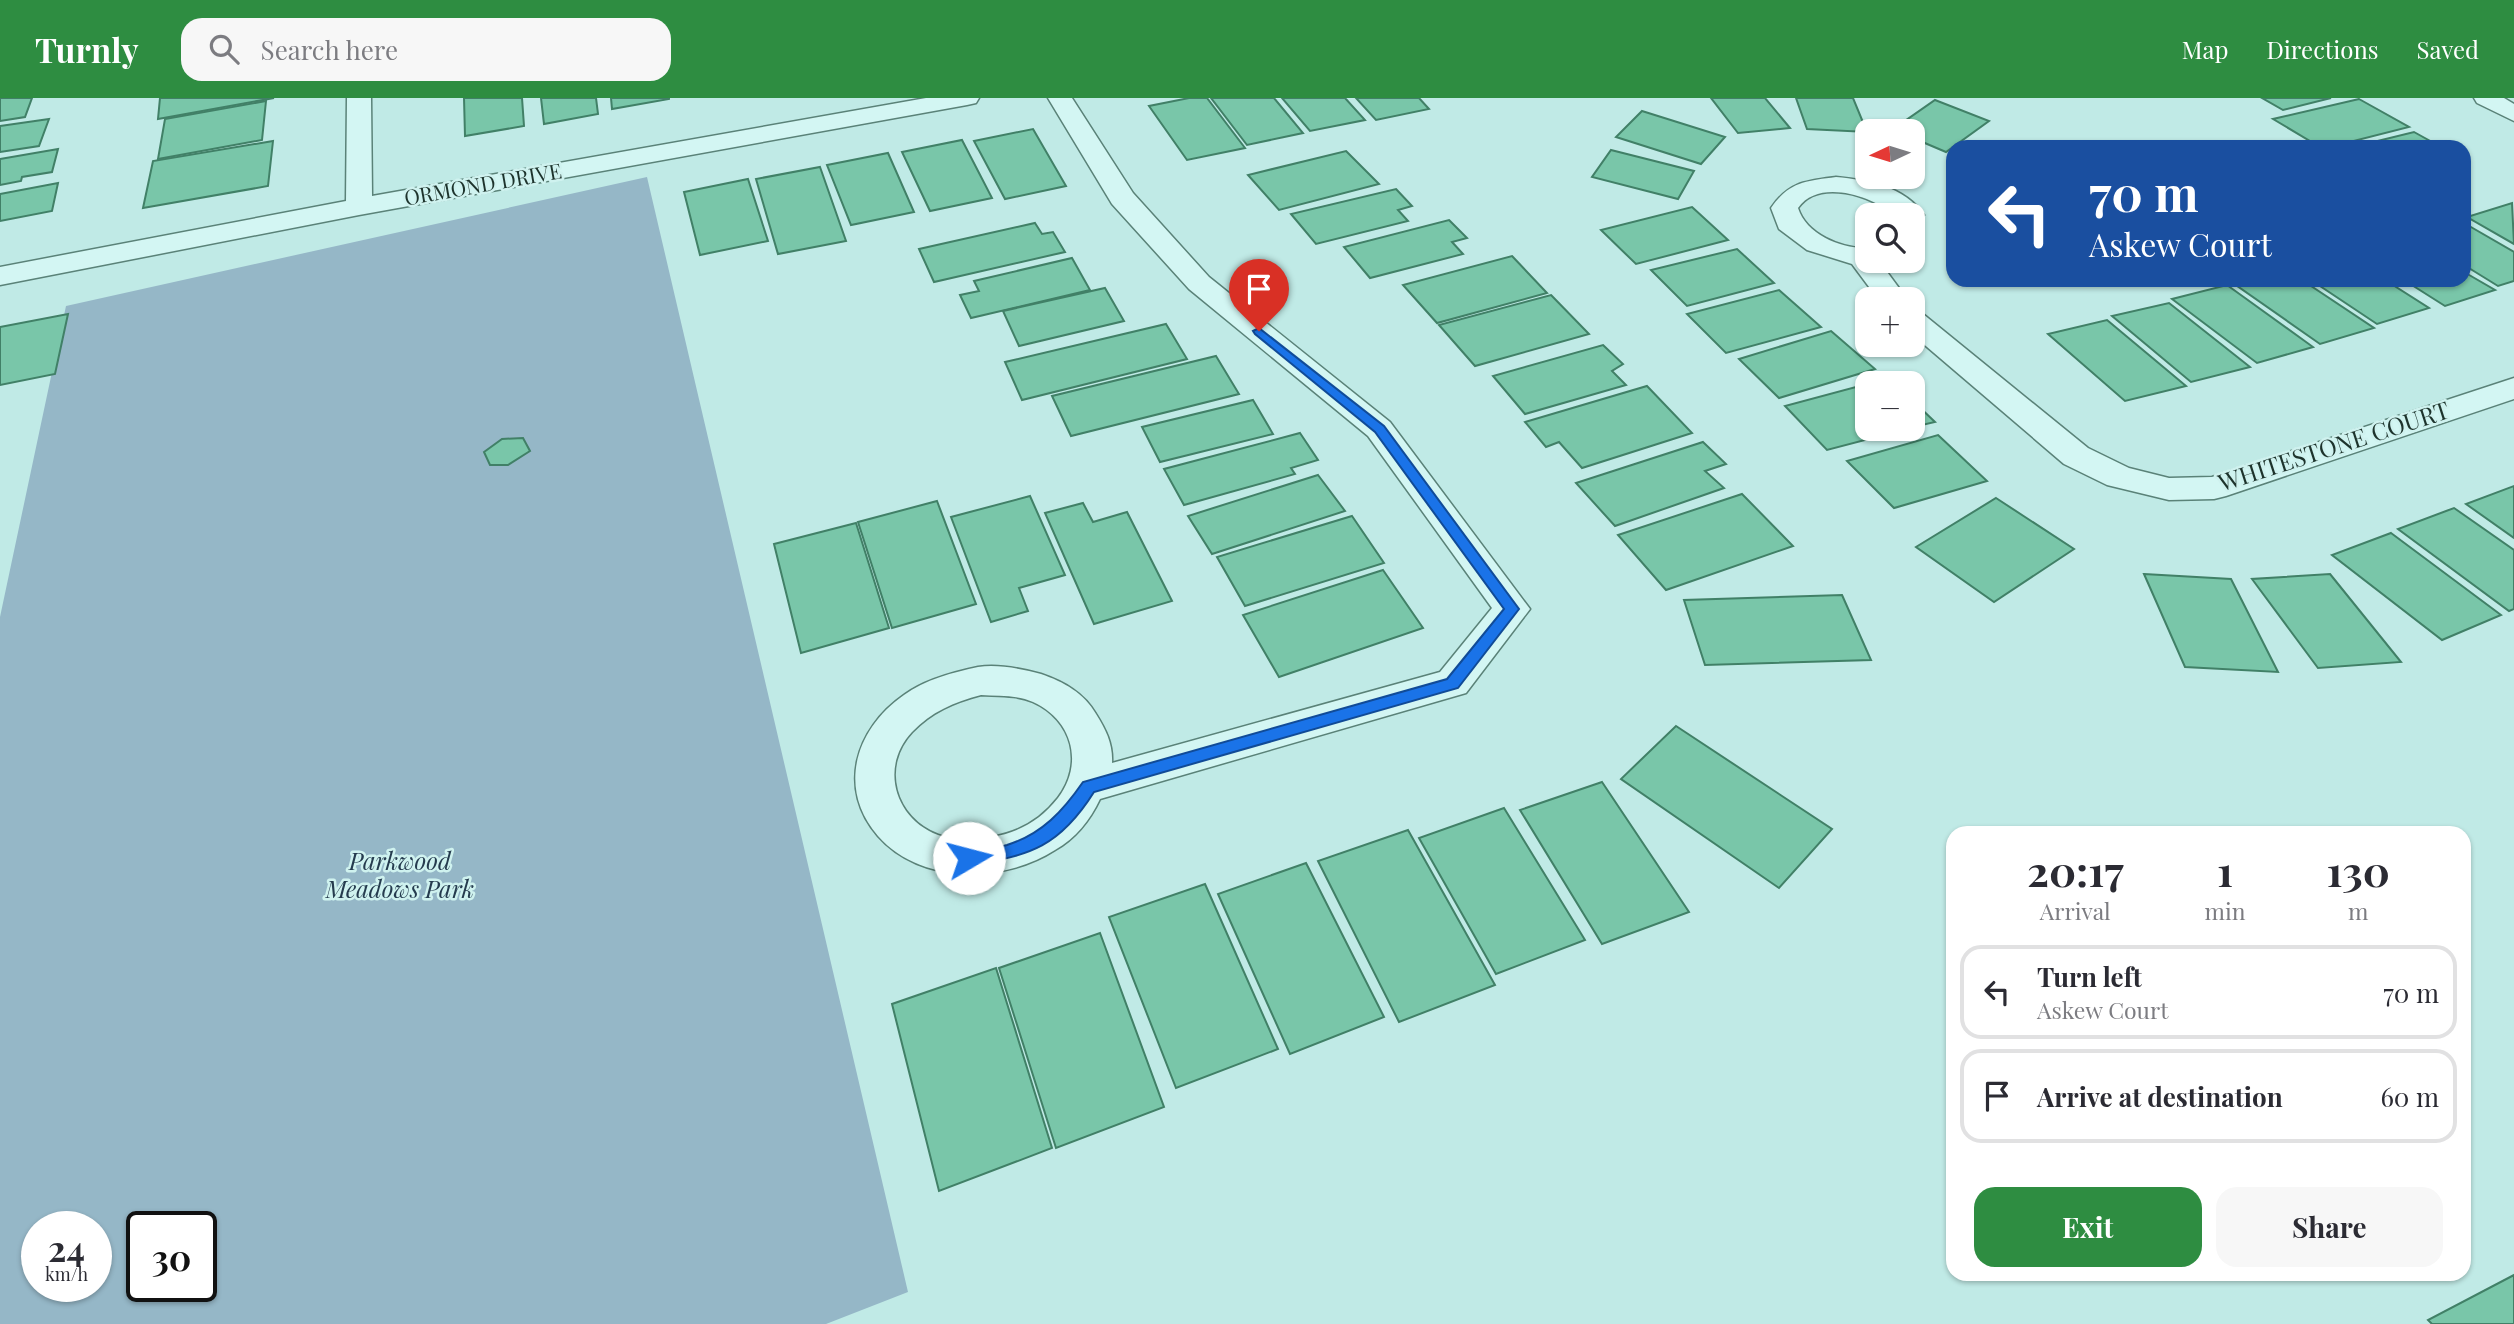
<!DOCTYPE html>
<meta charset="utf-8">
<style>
:root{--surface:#fff;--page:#f7f7f7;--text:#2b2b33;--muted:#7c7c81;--line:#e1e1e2;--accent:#2e8d41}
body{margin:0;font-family:"Playfair Display",serif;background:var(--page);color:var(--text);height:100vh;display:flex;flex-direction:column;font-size:26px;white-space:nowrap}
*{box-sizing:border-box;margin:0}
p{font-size:23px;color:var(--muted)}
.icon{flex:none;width:38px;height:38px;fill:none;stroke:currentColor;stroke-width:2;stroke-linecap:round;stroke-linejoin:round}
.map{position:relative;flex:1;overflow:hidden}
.side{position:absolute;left:1946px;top:728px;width:525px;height:455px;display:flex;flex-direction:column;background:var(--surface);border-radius:21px;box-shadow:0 2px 5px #0004}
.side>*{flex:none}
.guide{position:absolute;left:1946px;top:42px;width:525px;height:147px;border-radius:21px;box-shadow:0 2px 5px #0004;background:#1a4fa0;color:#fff;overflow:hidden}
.needle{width:46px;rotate:266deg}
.fabs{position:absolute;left:1855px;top:21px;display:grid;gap:14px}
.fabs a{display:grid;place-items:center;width:70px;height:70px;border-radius:14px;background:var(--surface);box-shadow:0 2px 5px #0004;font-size:35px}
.speed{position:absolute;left:21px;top:1113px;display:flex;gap:14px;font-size:35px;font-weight:700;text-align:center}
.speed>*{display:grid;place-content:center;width:91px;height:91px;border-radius:50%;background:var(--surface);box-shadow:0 2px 5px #0004;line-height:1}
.speed small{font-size:18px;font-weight:400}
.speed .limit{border:4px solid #111;border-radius:10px;background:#fff;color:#111}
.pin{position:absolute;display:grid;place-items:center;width:60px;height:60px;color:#fff;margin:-72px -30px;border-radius:50% 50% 50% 0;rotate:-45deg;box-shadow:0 0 7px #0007}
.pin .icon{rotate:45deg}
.me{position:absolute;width:77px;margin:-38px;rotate:82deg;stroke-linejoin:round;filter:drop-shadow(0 0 5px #0008)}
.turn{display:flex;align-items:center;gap:24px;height:147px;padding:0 28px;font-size:32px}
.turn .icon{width:91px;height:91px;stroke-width:2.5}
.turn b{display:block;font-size:49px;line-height:60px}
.eta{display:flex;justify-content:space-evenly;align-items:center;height:119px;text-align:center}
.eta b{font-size:42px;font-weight:700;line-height:49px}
.primary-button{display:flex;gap:14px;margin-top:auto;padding:14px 28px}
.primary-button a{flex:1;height:80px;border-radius:21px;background:var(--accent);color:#fff;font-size:28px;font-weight:700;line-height:80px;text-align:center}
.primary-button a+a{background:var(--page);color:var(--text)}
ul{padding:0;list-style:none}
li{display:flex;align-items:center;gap:21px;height:94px;margin:0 14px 10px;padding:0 14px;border:4px solid var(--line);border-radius:21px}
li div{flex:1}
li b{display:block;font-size:26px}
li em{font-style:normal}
header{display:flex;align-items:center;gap:42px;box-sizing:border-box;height:98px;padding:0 35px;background:var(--accent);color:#fff}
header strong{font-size:33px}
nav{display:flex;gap:38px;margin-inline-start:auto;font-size:24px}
.search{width:490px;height:63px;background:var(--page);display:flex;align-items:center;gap:18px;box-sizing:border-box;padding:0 24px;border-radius:21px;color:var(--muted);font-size:26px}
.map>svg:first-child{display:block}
</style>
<header>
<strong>Turnly</strong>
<div class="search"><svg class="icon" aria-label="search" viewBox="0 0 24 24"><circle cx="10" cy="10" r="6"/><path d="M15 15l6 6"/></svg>Search here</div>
<nav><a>Map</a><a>Directions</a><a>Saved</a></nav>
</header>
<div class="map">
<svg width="2514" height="1226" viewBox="0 0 2514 1226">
<rect width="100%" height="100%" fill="#c0eae6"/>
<path fill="#95b7c7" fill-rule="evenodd" d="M647,79L908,1194L826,1226H0V519L66,208ZM37,1129H96V1188H37ZM142,1129H201V1188H142Z"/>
<g fill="#79c6a9" stroke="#418067" stroke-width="2">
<polygon points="0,0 32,0 25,19 0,23"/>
<polygon points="160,0 274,0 158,21"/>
<polygon points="464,0 522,0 524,28 465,38"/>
<polygon points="541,0 596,0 598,16 544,26"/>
<polygon points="611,0 669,0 669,1 612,11"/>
<polygon points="1189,0 1207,0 1245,50 1187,62 1149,8"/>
<polygon points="1211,0 1274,0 1303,35 1247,47"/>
<polygon points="1282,0 1345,0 1365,22 1310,33"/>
<polygon points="1356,0 1419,0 1429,11 1376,22"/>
<polygon points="1711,0 1765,0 1790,30 1738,35"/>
<polygon points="1796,0 1853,0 1867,34 1807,31"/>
<polygon points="2262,0 2331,0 2283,12"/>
<polygon points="2359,1 2409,29 2330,49 2320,49 2273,21"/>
<polygon points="1935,2 1989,23 1946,54 1913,40 1913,33 1892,32"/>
<polygon points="266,3 262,42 158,61 165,21"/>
<polygon points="1642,13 1725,39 1701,66 1616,39"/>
<polygon points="49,21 39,48 0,54 0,28"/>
<polygon points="1033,31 1066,88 1005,101 974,43"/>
<polygon points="2414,34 2441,49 2353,49"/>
<polygon points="962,42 992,100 930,113 902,54"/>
<polygon points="273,43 268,88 143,110 153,63"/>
<polygon points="58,51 52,74 22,79 21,83 0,87 0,61"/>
<polygon points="1611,52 1694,73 1678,101 1592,79"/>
<polygon points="1346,53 1379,86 1279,112 1248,77"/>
<polygon points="888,55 914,114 851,127 827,67"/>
<polygon points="820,69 846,143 778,156 756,81"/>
<polygon points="748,81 768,143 700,157 684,94"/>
<polygon points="58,85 52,113 0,123 0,96"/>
<polygon points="1396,91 1412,108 1398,112 1408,123 1316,146 1291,116"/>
<polygon points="2512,105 2514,146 2467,119"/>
<polygon points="1692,109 1728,142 1636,166 1601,132"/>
<polygon points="1449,122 1467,140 1452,144 1463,156 1370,180 1344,149"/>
<polygon points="1035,125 1042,136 1053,134 1065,154 934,184 919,151"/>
<polygon points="2464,125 2514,154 2514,183 2498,188 2464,167"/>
<polygon points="1737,151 1774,185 1687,208 1651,172"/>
<polygon points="1512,158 1547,195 1437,225 1403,187"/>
<polygon points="1072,160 1090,192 971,220 960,197 979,193 974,183"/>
<polygon points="2464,174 2495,192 2445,208 2404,182 2464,182"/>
<polygon points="2243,182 2302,182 2374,230 2320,246 2233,185"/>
<polygon points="2311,182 2385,182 2429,210 2377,226"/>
<polygon points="2227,187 2313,249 2257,265 2172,201"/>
<polygon points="1105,190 1124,223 1019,248 1003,213"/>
<polygon points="1779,192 1821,229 1726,255 1687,216"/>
<polygon points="1551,197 1589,236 1475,268 1439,227"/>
<polygon points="2169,205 2250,269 2191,284 2112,218"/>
<polygon points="68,216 55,276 0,287 0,229"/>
<polygon points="2107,222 2186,288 2125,303 2048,236"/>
<polygon points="1166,226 1187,261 1022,302 1005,264"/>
<polygon points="1831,233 1875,271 1779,300 1739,261"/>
<polygon points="1603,247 1623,266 1612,273 1626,287 1525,316 1493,278"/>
<polygon points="1216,258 1239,296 1071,338 1052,298"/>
<polygon points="1867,286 1867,331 1907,331 1827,352 1785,308"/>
<polygon points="1647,288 1692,335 1582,370 1559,344 1546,349 1525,324"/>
<polygon points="1253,302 1273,336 1160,364 1142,329"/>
<polygon points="1913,303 1935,324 1913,329"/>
<polygon points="1300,335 1318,362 1291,370 1295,376 1184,407 1164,371"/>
<polygon points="1938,337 1987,383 1894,410 1847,363"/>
<polygon points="523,340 530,353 508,367 490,367 484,354 502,341"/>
<polygon points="1703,344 1726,366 1705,373 1724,390 1615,428 1576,385"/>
<polygon points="1318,377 1345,413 1212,456 1188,418"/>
<polygon points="2514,388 2514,440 2466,406"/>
<polygon points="1742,396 1793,448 1666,492 1618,437"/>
<polygon points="1030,398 1065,477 1019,490 1028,513 991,524 951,419"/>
<polygon points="1996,400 2074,451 1994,504 1916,449"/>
<polygon points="937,403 976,506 892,530 858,424"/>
<polygon points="1083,405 1093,424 1127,414 1172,503 1094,526 1045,415"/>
<polygon points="2454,410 2514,452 2514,511 2509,513 2398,431"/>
<polygon points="1352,418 1384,465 1245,508 1217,459"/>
<polygon points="856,425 889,530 801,555 774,446"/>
<polygon points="2391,435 2501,517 2442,542 2332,457"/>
<polygon points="1383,472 1423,530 1279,579 1243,517"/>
<polygon points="2144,476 2231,481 2278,574 2185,569"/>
<polygon points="2330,476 2401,564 2318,570 2252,481"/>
<polygon points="1842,497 1871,562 1705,567 1684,502"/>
<polygon points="1676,628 1832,731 1779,790 1621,681"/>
<polygon points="1602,684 1689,814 1602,846 1520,712"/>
<polygon points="1504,710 1585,842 1496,876 1419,740"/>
<polygon points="1408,732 1495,887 1399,924 1318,763"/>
<polygon points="1306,765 1384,919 1290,956 1218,796"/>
<polygon points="1205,786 1278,951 1176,990 1109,819"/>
<polygon points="1100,835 1164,1009 1056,1050 999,870"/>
<polygon points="996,870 1052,1050 939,1093 892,906"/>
<polygon points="2514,1177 2514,1226 2432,1226 2428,1222"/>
</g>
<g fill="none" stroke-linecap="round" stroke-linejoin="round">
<defs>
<g id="minor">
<polygon points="347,0 371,0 372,98 926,0 979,0 976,5 967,7 359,117 0,187 0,169 346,103"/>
<path d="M1048,0H1072L1133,95L1209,179L1390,324L1530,511L1466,595L1100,701C1090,722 1076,740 1055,752C1004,785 921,787 878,738C837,691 855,631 904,597C924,582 954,574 978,569C998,566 1023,571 1041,576C1064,584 1084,595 1096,616C1106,632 1113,646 1112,665L1440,574L1492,510L1368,338L1189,191L1112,106ZM981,597C998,598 1018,597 1033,604C1073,622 1084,666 1058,700C1041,722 1018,735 991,739C975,742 954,743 938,737C895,721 879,669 912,634C931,614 954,604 981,597Z"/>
<path d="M1836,79C1868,82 1904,88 1924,117L1920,123L1913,125V117H1894C1872,98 1819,80 1798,110C1806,136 1841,151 1867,150V163H1879L1907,201H1878L1852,166L1807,152L1779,131L1771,110C1789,84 1805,83 1836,79Z"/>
<polygon points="1913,213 1923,216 2088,350 2129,370 2169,380 2212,379 2514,280 2514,301 2226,398 2214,401 2169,402 2107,387 2064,366 1913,237"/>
</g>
<polygon id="tertiary" points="2474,0 2504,0 2514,6 2514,23 2477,5"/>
</defs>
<use href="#minor" stroke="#5a8278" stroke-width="3"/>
<use href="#tertiary" stroke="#5a8278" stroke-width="3"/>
<use href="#minor" fill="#d3f6f3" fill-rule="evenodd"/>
<use href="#tertiary" fill="#d3f6f3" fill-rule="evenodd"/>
</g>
<path fill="#1a73e8" stroke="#114b97" stroke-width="2" d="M1259,230L1384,328L1519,511L1458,590L1094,694C1060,748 1031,758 969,767L963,765L960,760L963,755C977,750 993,751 1007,747C1042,736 1063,713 1083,684L1447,581L1504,511L1375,334L1255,236L1253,233Z"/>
<g text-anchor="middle" stroke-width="5" stroke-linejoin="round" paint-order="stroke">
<g font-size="21" fill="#1d332c" stroke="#cff2ef">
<text transform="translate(483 87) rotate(-10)" y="7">ORMOND DRIVE</text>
</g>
<g font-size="24" fill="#1d332c" stroke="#cff2ef">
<text transform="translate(2334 349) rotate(-18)" y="8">WHITESTONE COURT</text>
</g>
<g font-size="24" font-style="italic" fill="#253b4e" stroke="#cff2ef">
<text x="400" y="772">Parkwood<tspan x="400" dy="28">Meadows Park</tspan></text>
</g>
</g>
</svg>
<div class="fabs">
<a><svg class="needle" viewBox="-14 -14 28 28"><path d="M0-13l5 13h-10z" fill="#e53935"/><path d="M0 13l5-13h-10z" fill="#7c7c81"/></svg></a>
<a><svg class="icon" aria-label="search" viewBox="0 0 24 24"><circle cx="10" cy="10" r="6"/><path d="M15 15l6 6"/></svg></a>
<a>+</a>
<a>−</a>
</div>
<div class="speed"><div>24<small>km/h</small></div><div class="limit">30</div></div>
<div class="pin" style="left:1259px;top:233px;background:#d93025"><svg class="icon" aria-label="arrive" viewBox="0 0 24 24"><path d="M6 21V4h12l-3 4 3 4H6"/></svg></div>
<svg class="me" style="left:969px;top:760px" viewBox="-20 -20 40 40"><circle r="19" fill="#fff"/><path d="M0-13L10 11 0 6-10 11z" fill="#1a73e8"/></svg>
<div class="guide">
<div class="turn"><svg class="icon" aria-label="left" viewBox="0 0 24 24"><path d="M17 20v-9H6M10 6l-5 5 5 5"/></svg><div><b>70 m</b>Askew Court</div></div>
</div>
<section class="side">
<div class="eta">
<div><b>20:17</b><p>Arrival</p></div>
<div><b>1</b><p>min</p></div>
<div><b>130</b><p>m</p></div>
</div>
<ul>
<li><svg class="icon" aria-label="left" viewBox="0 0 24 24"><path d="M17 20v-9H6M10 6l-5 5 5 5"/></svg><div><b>Turn left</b><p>Askew Court</p></div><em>70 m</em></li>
<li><svg class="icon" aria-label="arrive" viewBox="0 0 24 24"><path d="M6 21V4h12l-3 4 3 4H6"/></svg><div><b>Arrive at destination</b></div><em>60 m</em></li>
</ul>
<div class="primary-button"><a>Exit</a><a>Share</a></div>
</section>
</div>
